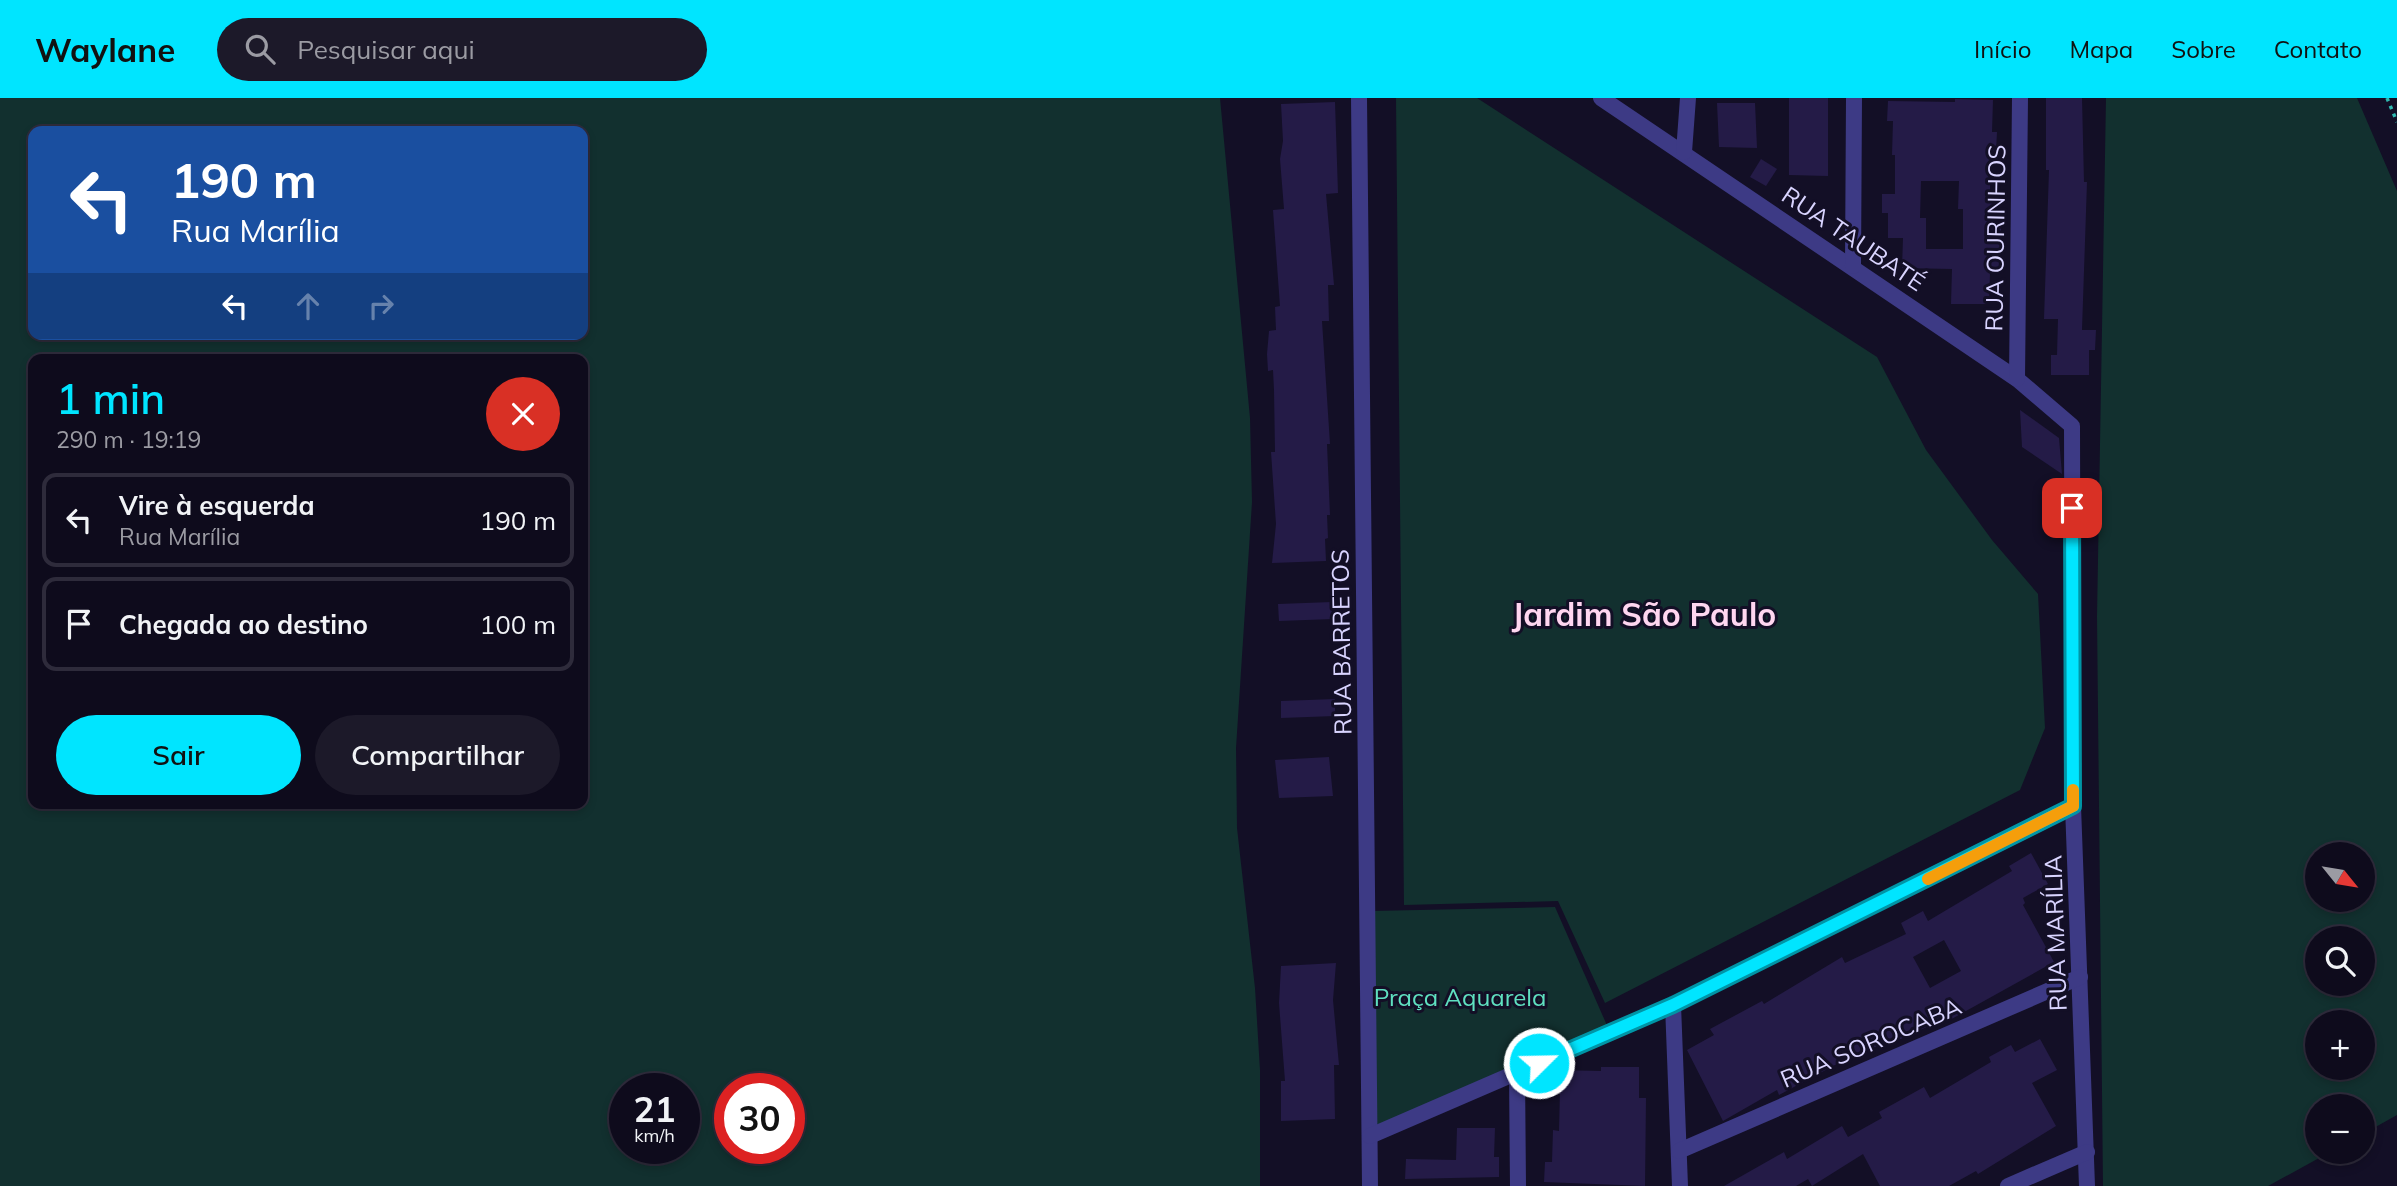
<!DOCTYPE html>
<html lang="pt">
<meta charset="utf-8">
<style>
:root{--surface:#0e0b1c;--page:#1c1929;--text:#f1f3f6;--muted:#9b9ba3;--line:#2e2b3b;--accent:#00e5ff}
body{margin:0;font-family:Mulish,sans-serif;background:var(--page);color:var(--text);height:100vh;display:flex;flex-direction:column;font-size:26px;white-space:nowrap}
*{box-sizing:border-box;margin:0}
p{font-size:23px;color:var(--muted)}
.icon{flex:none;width:38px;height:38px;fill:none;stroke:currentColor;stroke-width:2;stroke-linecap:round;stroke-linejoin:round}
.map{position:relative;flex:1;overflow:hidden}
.side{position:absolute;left:28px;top:256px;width:560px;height:455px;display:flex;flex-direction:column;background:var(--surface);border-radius:14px;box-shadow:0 4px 10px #0003,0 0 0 2px var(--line)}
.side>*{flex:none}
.hud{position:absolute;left:28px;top:28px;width:560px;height:214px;border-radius:14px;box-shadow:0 4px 10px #0003,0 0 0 2px var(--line);background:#1a4fa0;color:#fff;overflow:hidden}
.needle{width:46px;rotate:120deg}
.fabs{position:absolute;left:2305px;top:744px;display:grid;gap:14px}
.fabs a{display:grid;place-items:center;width:70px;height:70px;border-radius:50%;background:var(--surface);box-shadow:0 4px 10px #0003,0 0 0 2px var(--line);font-size:35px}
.speed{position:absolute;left:609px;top:975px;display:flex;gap:14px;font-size:35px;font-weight:700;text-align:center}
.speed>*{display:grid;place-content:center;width:91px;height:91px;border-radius:50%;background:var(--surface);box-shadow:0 4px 10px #0003,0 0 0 2px var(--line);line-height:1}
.speed small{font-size:18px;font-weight:400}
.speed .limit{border:10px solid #d22;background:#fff;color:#111}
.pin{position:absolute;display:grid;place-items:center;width:60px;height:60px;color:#fff;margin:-30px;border-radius:14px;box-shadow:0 4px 10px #0006}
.me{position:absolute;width:77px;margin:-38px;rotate:67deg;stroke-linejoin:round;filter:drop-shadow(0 0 5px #0008)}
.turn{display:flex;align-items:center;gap:24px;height:147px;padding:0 28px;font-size:32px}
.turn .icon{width:91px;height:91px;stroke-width:2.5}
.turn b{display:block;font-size:49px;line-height:60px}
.lanes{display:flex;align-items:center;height:66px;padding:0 28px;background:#0003;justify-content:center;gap:35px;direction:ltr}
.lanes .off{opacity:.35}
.round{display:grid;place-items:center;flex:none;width:74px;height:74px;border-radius:37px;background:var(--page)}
.headline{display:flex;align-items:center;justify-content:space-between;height:119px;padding:0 28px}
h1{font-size:42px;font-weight:600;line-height:52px;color:var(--accent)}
.cta{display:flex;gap:14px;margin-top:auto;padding:14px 28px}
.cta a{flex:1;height:80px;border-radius:42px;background:var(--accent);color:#111;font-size:28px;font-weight:600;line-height:80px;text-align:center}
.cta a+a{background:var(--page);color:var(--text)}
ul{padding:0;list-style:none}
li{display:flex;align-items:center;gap:21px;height:94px;margin:0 14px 10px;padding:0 14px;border:4px solid var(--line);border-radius:14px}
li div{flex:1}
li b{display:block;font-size:26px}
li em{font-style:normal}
header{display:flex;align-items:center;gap:42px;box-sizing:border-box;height:98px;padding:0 35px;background:var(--accent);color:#111}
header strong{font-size:33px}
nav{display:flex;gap:38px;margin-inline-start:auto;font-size:24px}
.search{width:490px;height:63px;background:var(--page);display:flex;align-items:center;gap:18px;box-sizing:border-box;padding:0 24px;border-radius:38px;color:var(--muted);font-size:26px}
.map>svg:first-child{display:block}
</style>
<header>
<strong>Waylane</strong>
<div class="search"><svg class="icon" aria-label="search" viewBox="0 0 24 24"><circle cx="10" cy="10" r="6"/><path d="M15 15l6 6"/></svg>Pesquisar aqui</div>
<nav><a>Início</a><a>Mapa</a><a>Sobre</a><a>Contato</a></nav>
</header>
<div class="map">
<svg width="2397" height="1088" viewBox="0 0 2397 1088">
<rect width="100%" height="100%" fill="#130f26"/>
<g fill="#12302f" fill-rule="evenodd">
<path d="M0,0H1220L1250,320L1252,404L1236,650L1237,730L1255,890L1260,972V1088H0ZM33,33H583V236H33ZM33,261H583V705H33ZM625,990H684V1050H625ZM730,990H789V1050H730Z"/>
<polygon points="1396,0 1477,0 1877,259 1926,352 1992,442 2038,496 2045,630 2020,692 1605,905 1558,803 1404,807"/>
<path d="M2106,0H2357L2397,93V1017L2363,1036L2362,1008H2317V1054H2330L2268,1088H2103L2097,519ZM2317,756H2362V802H2317ZM2317,840H2362V886H2317ZM2317,924H2362V970H2317Z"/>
<polygon points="1555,809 1609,932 1373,1034 1372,813"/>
</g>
<g fill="#241b47" fill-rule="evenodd">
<polygon points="1789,0 1828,0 1828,78 1789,77"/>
<polygon points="2046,0 2082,0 2084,84 2087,84 2082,232 2096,232 2095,252 2089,252 2089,277 2051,277 2051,257 2057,257 2058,221 2044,221 2049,72 2046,72"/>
<path d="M1955,1L1993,2L1992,34H1997L1996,53H1991L1990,92H1997L1996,123H2001V143L1998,175H1990L1989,206H1951L1952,171L1902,170L1903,140H1888V115H1882V96H1895V57H1892L1893,23H1887L1888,3L1955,4ZM1921,83H1959L1958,111H1963V151H1926V120H1920Z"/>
<polygon points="1335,4 1338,95 1326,96 1334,187 1328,187 1329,223 1322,223 1330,346 1327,346 1330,417 1327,417 1328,440 1325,441 1326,463 1272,465 1276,426 1271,354 1275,354 1274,292 1273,272 1268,273 1267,256 1269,233 1276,232 1275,209 1280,208 1273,112 1284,111 1280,61 1283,43 1281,6"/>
<polygon points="1717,5 1755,5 1757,50 1719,49"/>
<polygon points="1761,61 1777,71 1766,88 1750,79"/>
<polygon points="2020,312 2059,340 2062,376 2022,349"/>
<polygon points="1332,504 1333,521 1279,523 1278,506"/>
<polygon points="1335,601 1335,618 1281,620 1281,603"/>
<polygon points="1329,659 1333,698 1279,700 1275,662"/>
<path d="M2031,755L2048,786L2023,800L2025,805L2023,807L2054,864L1948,923L1946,920L1892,945L1890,941L1862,956L1861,953L1779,997L1777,992L1723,1023L1687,952L1714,937L1710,931L1762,903L1764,906L1842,859L1845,865L1906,836L1901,825L1923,813L1928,823L2012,773L2009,768ZM1944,842L1961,873L1930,890L1913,859Z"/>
<polygon points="1336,865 1333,902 1339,967 1334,967 1335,1021 1281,1023 1281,983 1285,983 1279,905 1281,868"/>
<polygon points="2040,941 2057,972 2032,985 2056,1028 1978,1076 1976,1073 1949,1088 1880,1088 1863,1056 1812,1088 1808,1081 1796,1088 1724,1088 1784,1054 1787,1061 1842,1028 1848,1039 1882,1020 1879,1014 1924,989 1930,1000 1991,964 1989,959 2011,947 2015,954"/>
<polygon points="1601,969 1639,969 1639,1000 1646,1000 1645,1088 1544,1084 1545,1064 1552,1064 1553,1032 1559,1033 1560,992 1553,992 1554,972 1601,973"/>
<polygon points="1457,1030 1495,1030 1494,1059 1499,1059 1499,1079 1405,1081 1406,1061 1456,1062"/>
</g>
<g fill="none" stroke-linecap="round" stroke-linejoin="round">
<polyline stroke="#2fb8b0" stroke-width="3.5" stroke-dasharray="3.5 5" stroke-linecap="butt" points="2387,0 2397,24"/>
<g stroke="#3d3a85" stroke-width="16">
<polyline points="1359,0 1370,1088"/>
<polyline points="1601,0 2017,281 2072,328 2073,708 2087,1088"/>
<polyline points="1684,54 1688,0"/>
<polyline points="1853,168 1854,0"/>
<polyline points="2017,281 2020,0"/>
<polyline points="1673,907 1680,1088"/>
<polyline points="1517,975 1518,1088"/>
<polyline points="1370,1038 1673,907 2073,708"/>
<polyline points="1679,1053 2080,879"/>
<polyline points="2008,1088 2087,1054"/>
</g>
</g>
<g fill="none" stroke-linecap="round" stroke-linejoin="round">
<defs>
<polyline id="route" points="1539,965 1673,907 2073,708 2072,410"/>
</defs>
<use href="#route" stroke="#0095a6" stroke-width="18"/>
<use href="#route" stroke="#00e5ff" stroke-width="12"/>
<polyline stroke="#f59e0b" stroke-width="12" points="1928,781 2073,708 2073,692"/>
</g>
<g text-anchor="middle" stroke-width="6" stroke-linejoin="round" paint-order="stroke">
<g font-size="24" fill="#d9d4ff" stroke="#130f26">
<text transform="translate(1996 140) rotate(-89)" y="8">RUA OURINHOS</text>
<text transform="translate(1853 141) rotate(34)" y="8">RUA TAUBATÉ</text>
<text transform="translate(1342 544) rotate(-91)" y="8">RUA BARRETOS</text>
<text transform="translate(2056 835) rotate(-92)" y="8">RUA MARÍLIA</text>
<text transform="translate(1871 945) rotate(-23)" y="8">RUA SOROCABA</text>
</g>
<g font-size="24" fill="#5fe0c0" stroke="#130f26">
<text x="1460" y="908">Praça Aquarela</text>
</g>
<g font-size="32" font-weight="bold" fill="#ffd6f0" stroke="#130f26">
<text x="1644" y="528">Jardim São Paulo</text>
</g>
</g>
</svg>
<div class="fabs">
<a><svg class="needle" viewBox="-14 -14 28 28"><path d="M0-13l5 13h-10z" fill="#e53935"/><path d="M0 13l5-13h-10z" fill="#9b9ba3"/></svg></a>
<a><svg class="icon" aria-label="search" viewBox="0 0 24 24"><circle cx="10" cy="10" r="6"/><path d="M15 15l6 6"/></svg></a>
<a>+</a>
<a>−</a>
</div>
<div class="speed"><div>21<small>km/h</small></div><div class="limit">30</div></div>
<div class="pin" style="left:2072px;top:410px;background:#d93025"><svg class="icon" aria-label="arrive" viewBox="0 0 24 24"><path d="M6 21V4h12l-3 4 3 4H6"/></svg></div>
<svg class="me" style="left:1539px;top:965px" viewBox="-20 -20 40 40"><circle r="17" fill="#00e5ff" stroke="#fff" stroke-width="3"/><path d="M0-11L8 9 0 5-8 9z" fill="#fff"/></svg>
<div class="hud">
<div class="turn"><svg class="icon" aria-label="left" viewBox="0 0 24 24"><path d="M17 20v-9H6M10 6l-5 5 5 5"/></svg><div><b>190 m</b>Rua Marília</div></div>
<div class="lanes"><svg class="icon" aria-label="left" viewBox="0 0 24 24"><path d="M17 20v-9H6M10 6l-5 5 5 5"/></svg><svg class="icon off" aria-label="ahead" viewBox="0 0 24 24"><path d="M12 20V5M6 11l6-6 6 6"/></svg><svg class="icon off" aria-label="right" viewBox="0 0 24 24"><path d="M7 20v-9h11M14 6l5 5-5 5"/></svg></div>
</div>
<section class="side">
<div class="headline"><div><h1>1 min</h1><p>290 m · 19:19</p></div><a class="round" style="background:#d93025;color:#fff"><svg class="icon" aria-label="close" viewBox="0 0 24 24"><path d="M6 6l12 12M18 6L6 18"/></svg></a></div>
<ul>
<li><svg class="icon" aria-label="left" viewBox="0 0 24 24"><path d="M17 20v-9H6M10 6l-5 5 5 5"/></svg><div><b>Vire à esquerda</b><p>Rua Marília</p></div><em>190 m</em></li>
<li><svg class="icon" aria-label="arrive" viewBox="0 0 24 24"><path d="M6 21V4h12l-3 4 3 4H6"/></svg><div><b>Chegada ao destino</b></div><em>100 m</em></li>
</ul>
<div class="cta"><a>Sair</a><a>Compartilhar</a></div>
</section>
</div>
